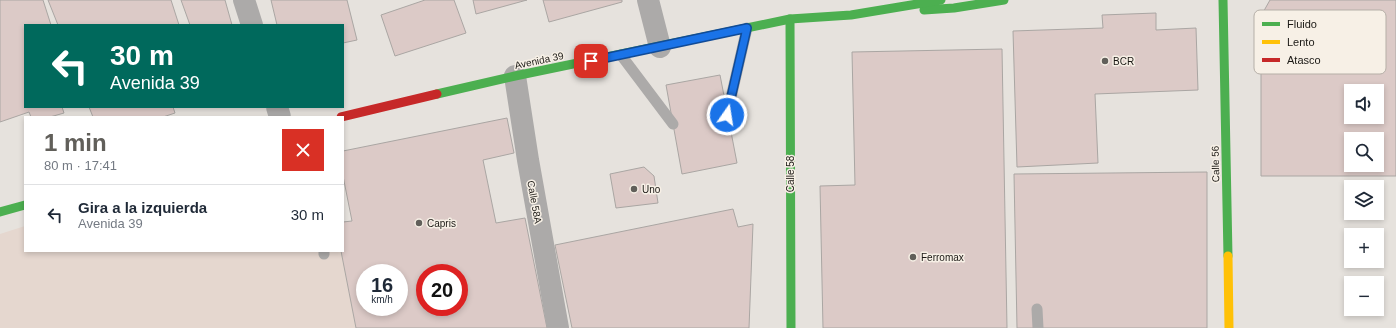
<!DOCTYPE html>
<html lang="es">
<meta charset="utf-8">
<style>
:root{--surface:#fff;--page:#f6f6f7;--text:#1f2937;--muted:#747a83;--line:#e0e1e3;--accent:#615f5a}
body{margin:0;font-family:Helvetica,sans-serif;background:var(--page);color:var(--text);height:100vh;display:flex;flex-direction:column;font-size:15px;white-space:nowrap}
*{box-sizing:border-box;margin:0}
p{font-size:13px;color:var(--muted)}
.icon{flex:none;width:22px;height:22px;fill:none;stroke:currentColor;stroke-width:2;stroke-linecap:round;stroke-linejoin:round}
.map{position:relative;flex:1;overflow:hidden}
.sheet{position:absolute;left:24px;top:116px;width:320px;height:136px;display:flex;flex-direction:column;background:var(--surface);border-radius:0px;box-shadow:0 2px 6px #0003}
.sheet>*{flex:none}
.guide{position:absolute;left:24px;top:24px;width:320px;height:84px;border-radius:0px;box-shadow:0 2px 6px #0003;background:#00695c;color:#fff;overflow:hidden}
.fabs{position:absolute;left:1344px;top:84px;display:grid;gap:8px}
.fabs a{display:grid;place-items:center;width:40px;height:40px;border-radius:0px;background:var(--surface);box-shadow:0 2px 6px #0003;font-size:20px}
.speed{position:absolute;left:356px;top:264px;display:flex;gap:8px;font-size:20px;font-weight:700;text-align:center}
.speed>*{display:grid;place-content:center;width:52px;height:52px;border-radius:50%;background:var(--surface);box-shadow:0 2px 6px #0003;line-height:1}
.speed small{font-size:10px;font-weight:400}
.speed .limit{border:6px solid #d22;background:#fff;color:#111}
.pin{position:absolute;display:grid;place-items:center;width:34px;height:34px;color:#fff;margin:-17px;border-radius:8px;box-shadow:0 2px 6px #0006}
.me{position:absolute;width:44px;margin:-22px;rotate:13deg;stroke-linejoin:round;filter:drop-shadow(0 0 3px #0008)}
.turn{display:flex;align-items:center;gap:14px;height:84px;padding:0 20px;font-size:18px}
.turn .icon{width:52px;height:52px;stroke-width:2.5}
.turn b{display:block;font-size:28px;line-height:34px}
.round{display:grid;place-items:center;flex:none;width:42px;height:42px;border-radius:0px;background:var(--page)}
.head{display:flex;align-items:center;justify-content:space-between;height:68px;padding:0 20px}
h1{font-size:24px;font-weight:700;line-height:30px;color:var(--accent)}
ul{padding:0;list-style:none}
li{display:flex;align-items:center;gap:12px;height:60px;padding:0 20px;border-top:1px solid var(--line)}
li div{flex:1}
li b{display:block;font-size:15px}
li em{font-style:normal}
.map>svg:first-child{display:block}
</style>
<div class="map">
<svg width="1396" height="328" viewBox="0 0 1396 328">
<rect width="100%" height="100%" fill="#e6e2dd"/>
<polygon fill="#e5d7cf" points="25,226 25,251 341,251 356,328 0,328 0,234"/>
<g fill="#dccac7" stroke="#aaa6a3" fill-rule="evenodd">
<polygon points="0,0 43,0 51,25 25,25 25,107 62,107 64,113 50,117 31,117 29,112 0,122"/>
<polygon points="48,0 171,0 179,25 58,25"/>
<polygon points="181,0 225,0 232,25 190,25"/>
<polygon points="271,0 347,0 357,40 343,43 343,25 277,25"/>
<polygon points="425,0 454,0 466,33 395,56 381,15"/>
<polygon points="473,0 527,0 476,14"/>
<polygon points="543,0 622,0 622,2 549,22"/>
<path d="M1270,0H1396V176H1261V16ZM1351,91H1377V117H1351ZM1351,139H1377V165H1351Z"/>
<polygon points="1156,13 1156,30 1196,28 1198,90 1095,94 1098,163 1017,167 1013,31 1103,28 1102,15"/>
<polygon points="1002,49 1007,328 823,328 820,186 855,185 852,52"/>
<polygon points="720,75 737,163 682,174 666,85"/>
<polygon points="89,107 173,107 175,113 163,117 93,117"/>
<path d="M507,118L514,153L483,160L496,223L525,218L547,328H356L341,251H343V222L352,221L343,176V151ZM365,273H399V307H365ZM425,273H459V307H425Z"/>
<polygon points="644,167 654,176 658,203 616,208 610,174"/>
<polygon points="1207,172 1207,328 1017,328 1014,174"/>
<polygon points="733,209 738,227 753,224 749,328 572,328 555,245"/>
</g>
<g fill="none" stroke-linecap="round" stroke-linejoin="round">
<g stroke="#acaaa9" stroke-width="11">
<polyline points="621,55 673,124"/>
<polyline points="727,115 747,28"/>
<polyline points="324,251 324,254"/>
<polyline points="1037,309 1038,328"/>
</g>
<g stroke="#acaaa9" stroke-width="22">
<polyline points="244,0 252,25"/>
<polyline points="648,0 660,47"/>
<polyline points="515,76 528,160 558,328"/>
<polyline points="277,107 280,117"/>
</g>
<g stroke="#4caf50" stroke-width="9">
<polyline points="1223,0 1228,256"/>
<polyline points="924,10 954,8 1004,0"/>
<polyline points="790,19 791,328"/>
<polyline points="437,94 515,76 790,19 851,15 941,0"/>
<polyline points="0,212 25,205"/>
</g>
<polyline stroke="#ffc107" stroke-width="9" points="1228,256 1229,328"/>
<polyline stroke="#c62828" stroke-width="9" points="341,117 437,94"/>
</g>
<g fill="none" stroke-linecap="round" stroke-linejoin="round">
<defs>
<polyline id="route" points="591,61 747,28 727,115"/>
</defs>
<use href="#route" stroke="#114b97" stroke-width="10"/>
<use href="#route" stroke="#1a73e8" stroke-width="7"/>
</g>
<g fill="#615f5a" stroke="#f7f0e6" stroke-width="1.5">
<circle cx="1105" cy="61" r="4"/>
<circle cx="634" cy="189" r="4"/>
<circle cx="419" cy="223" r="4"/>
<circle cx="913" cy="257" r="4"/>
</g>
<g text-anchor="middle" stroke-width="3" stroke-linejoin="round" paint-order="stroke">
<g font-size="10" fill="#1a1814" stroke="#f7f0e6">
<text transform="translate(539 60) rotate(-12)" y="4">Avenida 39</text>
<text transform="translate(1215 164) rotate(-91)" y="4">Calle 56</text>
<text transform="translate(790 174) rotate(-90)" y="4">Calle 58</text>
<text transform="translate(535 202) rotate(80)" y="4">Calle 58A</text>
</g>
<g font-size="10" fill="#1a1814" stroke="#f7f0e6" text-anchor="start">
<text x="1113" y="65">BCR</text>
<text x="642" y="193">Uno</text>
<text x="427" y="227">Capris</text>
<text x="921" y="261">Ferromax</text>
</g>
</g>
<rect x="1254" y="10" width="132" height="64" rx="6" fill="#f7f0e6" stroke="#b5afa7" stroke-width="1"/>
<rect x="1262" y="22" width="18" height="4" fill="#4caf50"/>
<rect x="1262" y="40" width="18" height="4" fill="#ffc107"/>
<rect x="1262" y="58" width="18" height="4" fill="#c62828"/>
<g font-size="11" fill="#1a1814">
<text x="1287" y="28">Fluido</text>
<text x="1287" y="46">Lento</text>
<text x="1287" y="64">Atasco</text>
</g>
</svg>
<div class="fabs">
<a><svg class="icon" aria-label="sound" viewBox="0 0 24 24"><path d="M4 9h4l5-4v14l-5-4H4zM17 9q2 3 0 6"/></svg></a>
<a><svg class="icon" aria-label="search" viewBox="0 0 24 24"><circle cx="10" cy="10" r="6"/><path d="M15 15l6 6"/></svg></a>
<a><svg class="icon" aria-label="layers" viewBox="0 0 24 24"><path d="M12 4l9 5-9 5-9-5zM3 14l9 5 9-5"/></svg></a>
<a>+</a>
<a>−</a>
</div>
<div class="speed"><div>16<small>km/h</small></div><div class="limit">20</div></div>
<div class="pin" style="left:591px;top:61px;background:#d93025"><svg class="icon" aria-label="arrive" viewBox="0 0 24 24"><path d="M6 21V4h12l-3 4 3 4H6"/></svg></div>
<svg class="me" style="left:727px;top:115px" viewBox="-20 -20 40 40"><circle r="17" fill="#1a73e8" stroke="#fff" stroke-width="3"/><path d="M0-11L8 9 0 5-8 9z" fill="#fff"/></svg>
<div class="guide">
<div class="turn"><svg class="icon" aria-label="left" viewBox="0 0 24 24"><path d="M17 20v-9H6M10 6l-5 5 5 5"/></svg><div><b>30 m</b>Avenida 39</div></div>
</div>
<section class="sheet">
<div class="head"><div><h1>1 min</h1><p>80 m · 17:41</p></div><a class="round" style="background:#d93025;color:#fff"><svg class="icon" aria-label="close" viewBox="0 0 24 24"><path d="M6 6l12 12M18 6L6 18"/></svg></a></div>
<ul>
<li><svg class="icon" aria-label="left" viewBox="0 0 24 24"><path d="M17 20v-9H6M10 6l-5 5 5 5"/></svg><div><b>Gira a la izquierda</b><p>Avenida 39</p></div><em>30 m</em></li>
</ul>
</section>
</div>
